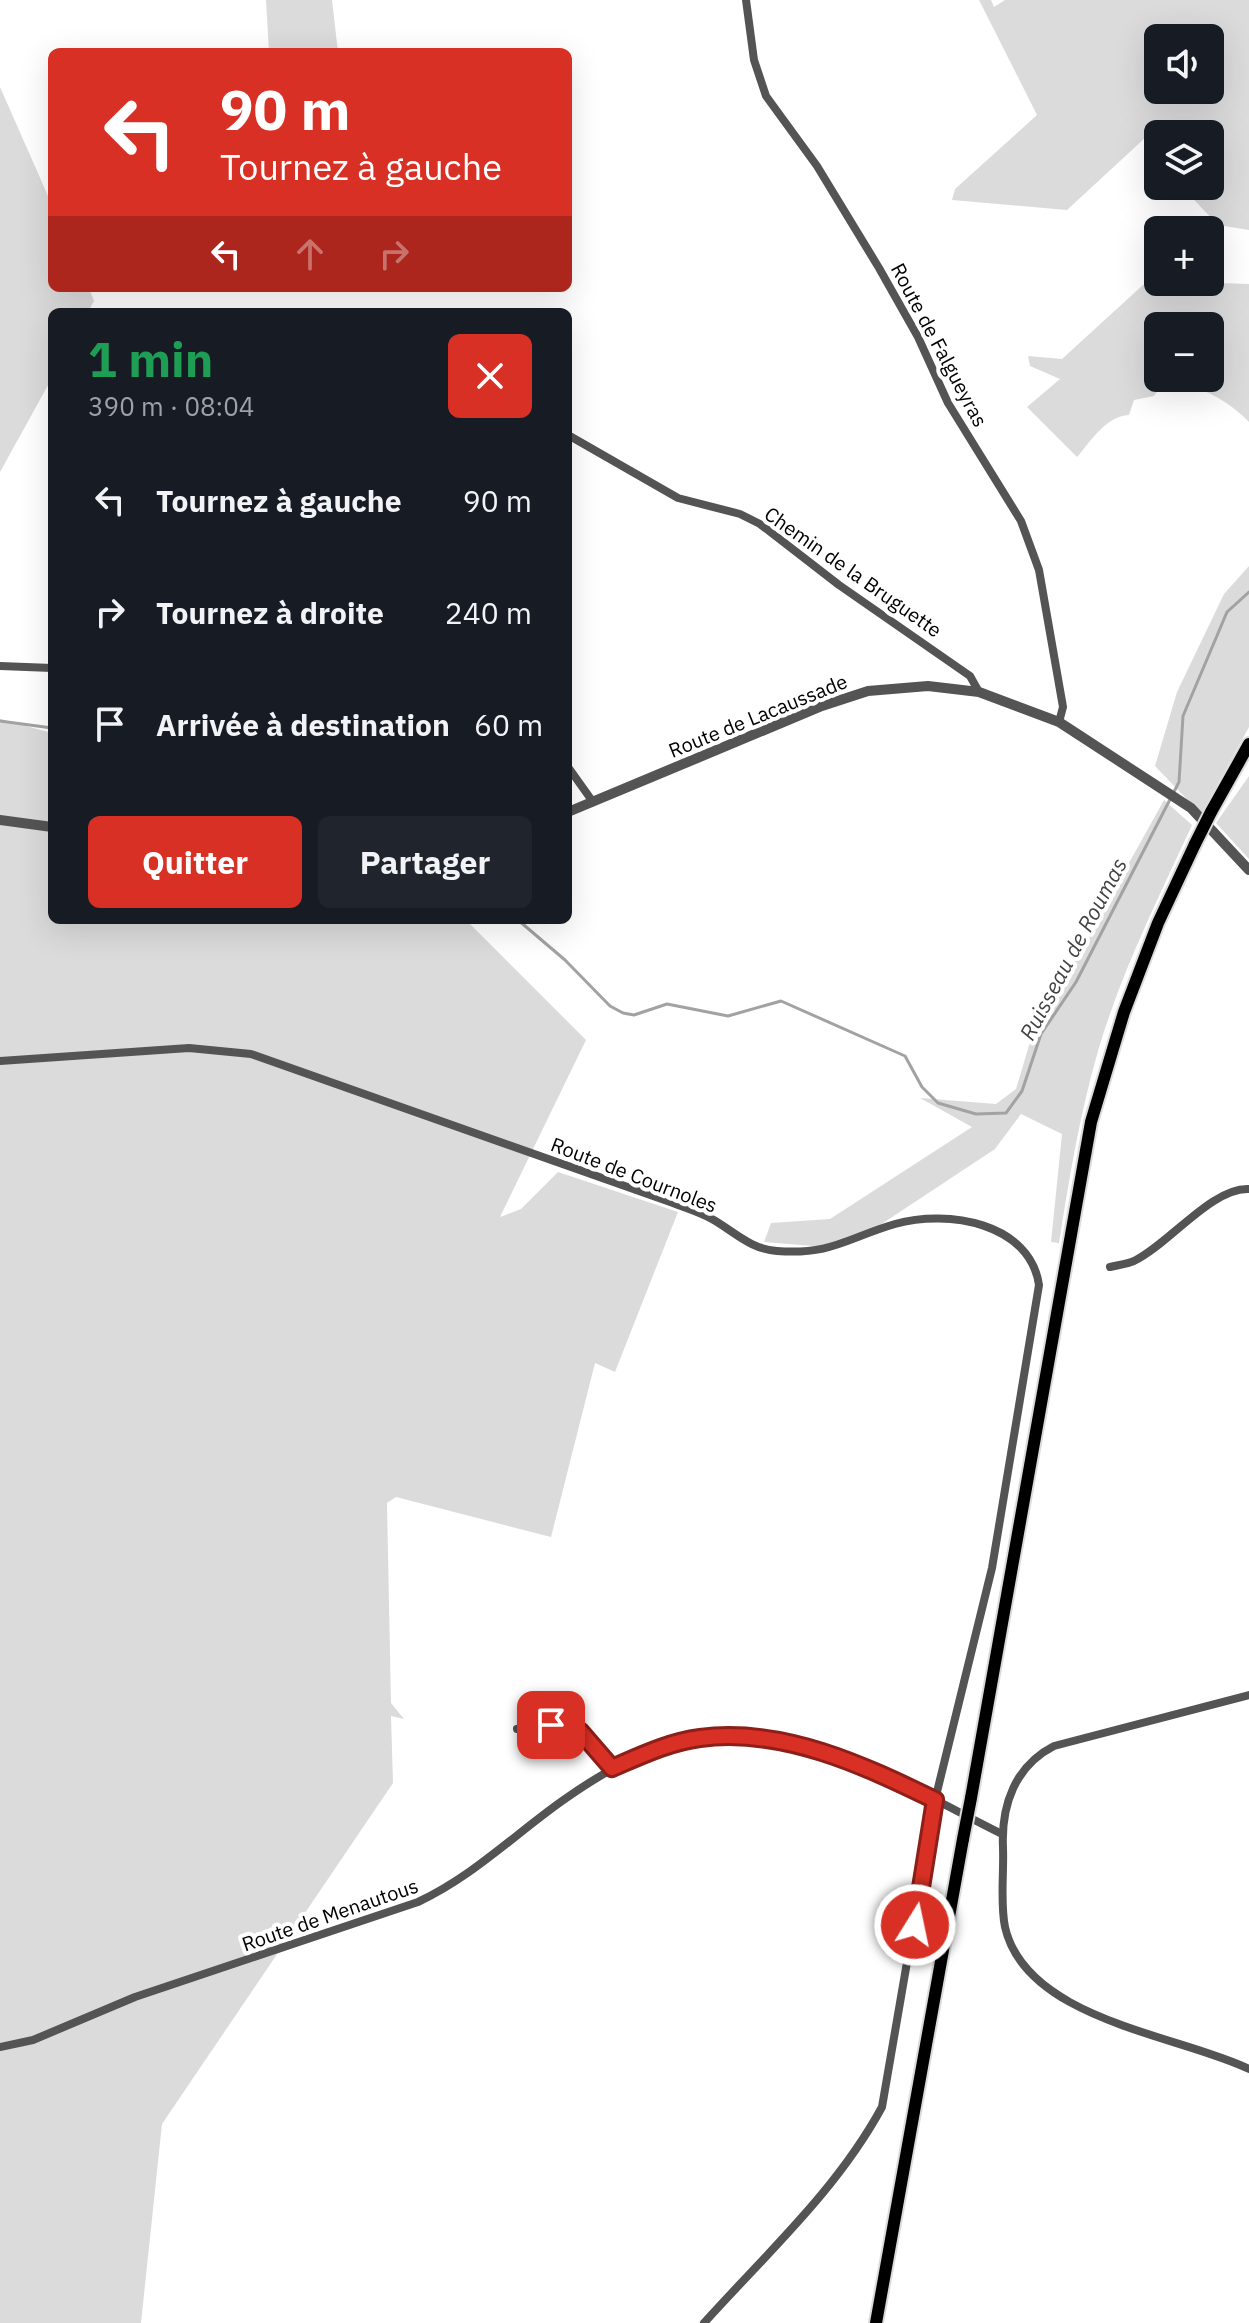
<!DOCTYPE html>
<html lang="fr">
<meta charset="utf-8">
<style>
:root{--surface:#171b24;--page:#20242c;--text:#f1f3f6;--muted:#9ea1a6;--accent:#d93025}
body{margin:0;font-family:"IBM Plex Sans",sans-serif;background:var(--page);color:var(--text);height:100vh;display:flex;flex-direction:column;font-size:30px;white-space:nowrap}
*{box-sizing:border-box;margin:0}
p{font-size:26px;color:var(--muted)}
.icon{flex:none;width:44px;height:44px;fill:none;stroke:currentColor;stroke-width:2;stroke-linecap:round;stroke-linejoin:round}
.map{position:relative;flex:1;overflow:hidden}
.panel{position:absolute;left:48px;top:308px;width:524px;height:616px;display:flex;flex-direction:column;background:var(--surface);border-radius:12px;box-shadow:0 8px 32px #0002}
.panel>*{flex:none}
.guide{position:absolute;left:48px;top:48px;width:524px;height:244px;border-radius:12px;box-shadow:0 8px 32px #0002;background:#d93025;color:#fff;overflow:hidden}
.fabs{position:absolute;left:1144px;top:24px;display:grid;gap:16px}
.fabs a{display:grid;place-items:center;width:80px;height:80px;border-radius:12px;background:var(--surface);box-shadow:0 8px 32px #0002;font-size:40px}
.pin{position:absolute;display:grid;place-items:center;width:68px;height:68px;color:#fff;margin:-34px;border-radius:16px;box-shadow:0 4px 12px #0006}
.me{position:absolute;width:88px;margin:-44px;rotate:10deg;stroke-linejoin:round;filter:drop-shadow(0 0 6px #0008)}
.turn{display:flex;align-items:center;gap:28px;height:168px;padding:0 40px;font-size:36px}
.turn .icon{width:104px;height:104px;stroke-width:2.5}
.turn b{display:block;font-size:56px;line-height:68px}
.lanes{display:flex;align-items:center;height:76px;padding:0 40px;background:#0003;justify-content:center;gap:40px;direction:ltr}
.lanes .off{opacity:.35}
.round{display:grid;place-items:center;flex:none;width:84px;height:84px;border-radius:12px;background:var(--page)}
.headline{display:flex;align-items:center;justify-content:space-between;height:136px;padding:0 40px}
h1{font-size:48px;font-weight:800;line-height:60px;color:#1e9e55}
.primary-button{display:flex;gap:16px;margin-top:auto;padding:16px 40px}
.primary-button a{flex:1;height:92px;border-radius:12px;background:var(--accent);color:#fff;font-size:32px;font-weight:800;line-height:92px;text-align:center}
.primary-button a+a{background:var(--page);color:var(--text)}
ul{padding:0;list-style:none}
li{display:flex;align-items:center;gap:24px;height:112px;padding:0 40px}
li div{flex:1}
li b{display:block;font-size:30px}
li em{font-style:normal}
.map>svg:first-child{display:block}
</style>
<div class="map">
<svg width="1249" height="2323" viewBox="0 0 1249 2323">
<rect width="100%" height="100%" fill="#fff"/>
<g fill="#dbdbdb" fill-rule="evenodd">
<polygon points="266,0 332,0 338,52 269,52"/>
<path d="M979,0H991L994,7L1005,0H1249V230L1218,225L1181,186H1210V134H1168L1159,125L1067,210L952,200L955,189L1037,115ZM1158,38H1210V90H1158Z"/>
<polygon points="0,87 52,205 52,288 89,288 94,301 88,312 52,312 52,378 0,472"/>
<path d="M1158,281L1249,284V422C1227,399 1196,383 1164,382L1154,396L1134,400L1129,415C1106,416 1091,441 1077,457L1027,407L1060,379L1030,366L1028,356L1062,359L1143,285ZM1158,326H1210V378H1158Z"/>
<polygon points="1249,566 1249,727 1201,814 1155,766 1177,692 1224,594"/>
<polygon points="0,719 52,733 52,920 466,920 586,1040 500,1217 521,1209 558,1172 678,1212 615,1372 595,1363 551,1537 396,1497 387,1503 391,1703 404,1719 391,1716 393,1783 162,2124 141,2323 0,2323"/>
<polygon points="1249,776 1249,859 1216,823"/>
<path d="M1164,800L1192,825C1158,899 1121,972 1098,1051C1080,1113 1069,1179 1059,1243L1051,1242L1062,1134L1021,1114L995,1149L877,1227L825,1247L764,1242L771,1223L830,1219L972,1127L920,1098L996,1104L1016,1089L1031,1039Z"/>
</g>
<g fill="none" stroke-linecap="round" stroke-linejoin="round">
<g stroke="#a2a2a2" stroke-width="3">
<polyline points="0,721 52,728"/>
<polyline points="518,920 565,960 610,1006 623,1013 634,1015 667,1004 728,1016 781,1001 905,1056 922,1087 938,1103 976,1114 1006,1113 1022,1091 1041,1034 1076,982 1179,782 1183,716 1227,612 1249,592"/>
</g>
<defs>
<g id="primary">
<polyline points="1211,812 1249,744"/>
<polyline points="971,1798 1091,1122 1124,1012 1158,923 1195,844"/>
<polyline points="876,2323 963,1839"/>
</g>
</defs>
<use href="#primary" stroke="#dbdbdb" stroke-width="16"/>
<g stroke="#545454" stroke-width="8">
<polyline points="746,0 754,60 766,96 817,166 879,268 918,337 948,403 1021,521 1039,570 1063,707 1059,722"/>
<polyline points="568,435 678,498 740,514 760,524 839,585 970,676 979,692"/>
<polyline points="0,666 52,668"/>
<polyline points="568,767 593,802"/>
<path d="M0,1061L189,1048L251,1054L673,1203C686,1208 700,1212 712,1219C735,1232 750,1249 777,1251C832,1255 847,1238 895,1224C948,1209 1030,1223 1039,1285L992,1568L935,1800L882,2107C837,2190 766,2254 704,2323"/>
<path d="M1110,1267C1118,1265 1127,1264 1134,1261C1168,1245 1212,1187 1249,1189"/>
<path d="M1249,1695L1054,1746C1015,1766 1001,1805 1003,1848C1004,1873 1000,1903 1005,1927C1026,2020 1179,2035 1249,2069"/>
<path d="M517,1729C568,1718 582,1730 612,1768"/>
<path d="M0,2047L33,2040L135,1997L418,1902C472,1877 514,1835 562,1801C603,1772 649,1745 699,1738C806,1722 911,1789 1002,1834"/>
</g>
<g stroke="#545454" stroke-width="10">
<polyline points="568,812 822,706 868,691 928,686 979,692 1059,722 1191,808 1249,870"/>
<polyline points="0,820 52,827"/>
</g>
<use href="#primary" stroke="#000" stroke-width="12"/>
<defs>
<g id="primary-bridge">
<polyline points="1195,844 1211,812"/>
<polyline points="963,1839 971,1798"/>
</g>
</defs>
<use href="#primary-bridge" stroke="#dbdbdb" stroke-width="16" stroke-linecap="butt"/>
<use href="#primary-bridge" stroke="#000" stroke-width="12"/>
</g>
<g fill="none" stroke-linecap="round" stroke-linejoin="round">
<defs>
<path id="route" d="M551,1725L580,1731L612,1768C640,1756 669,1742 700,1738C782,1727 863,1765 935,1800L915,1925"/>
</defs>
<use href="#route" stroke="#8d1f18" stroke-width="20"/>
<use href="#route" stroke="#d93025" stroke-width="14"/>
</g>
<g text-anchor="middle" stroke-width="8" stroke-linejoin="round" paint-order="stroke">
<g font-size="20" fill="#000" stroke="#fff">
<text transform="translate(939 345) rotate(62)" y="7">Route de Falgueyras</text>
<text transform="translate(853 572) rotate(35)" y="7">Chemin de la Bruguette</text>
<text transform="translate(758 716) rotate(-22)" y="7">Route de Lacaussade</text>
<text transform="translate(634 1175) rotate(21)" y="7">Route de Cournoles</text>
<text transform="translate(330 1915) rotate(-19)" y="7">Route de Menautous</text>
</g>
<g font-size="22" font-style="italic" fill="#434343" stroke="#fff">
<text transform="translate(1073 949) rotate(-62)" y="8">Ruisseau de Roumas</text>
</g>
</g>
</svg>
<div class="fabs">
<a><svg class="icon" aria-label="sound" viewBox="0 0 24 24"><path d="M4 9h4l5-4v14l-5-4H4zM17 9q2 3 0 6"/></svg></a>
<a><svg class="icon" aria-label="layers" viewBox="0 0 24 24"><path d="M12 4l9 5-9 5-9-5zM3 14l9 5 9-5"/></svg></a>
<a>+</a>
<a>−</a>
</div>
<div class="pin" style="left:551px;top:1725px;background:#d93025"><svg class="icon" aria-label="arrive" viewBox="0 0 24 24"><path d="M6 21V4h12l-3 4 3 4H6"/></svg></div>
<svg class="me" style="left:915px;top:1925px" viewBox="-20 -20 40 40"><circle r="17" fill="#d93025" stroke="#fff" stroke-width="3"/><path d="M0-11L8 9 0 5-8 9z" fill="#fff"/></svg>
<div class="guide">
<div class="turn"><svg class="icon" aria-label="left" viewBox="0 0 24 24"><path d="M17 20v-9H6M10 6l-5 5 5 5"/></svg><div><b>90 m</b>Tournez à gauche</div></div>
<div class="lanes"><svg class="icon" aria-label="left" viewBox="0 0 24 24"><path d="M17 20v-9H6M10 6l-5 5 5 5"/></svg><svg class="icon off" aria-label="ahead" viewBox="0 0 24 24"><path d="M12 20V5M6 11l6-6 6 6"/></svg><svg class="icon off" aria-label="right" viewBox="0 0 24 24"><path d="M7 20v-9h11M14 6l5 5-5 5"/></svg></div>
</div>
<section class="panel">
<div class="headline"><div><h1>1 min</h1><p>390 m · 08:04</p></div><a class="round" style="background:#d93025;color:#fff"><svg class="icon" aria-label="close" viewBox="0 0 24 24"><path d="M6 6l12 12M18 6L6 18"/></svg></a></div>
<ul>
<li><svg class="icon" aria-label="left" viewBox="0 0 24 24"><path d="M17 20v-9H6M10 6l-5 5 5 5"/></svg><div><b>Tournez à gauche</b></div><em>90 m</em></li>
<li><svg class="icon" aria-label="right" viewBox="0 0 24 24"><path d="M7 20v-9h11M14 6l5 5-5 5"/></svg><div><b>Tournez à droite</b></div><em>240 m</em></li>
<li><svg class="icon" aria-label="arrive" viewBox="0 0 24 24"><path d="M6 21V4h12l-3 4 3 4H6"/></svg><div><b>Arrivée à destination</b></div><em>60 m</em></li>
</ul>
<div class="primary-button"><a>Quitter</a><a>Partager</a></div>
</section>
</div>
